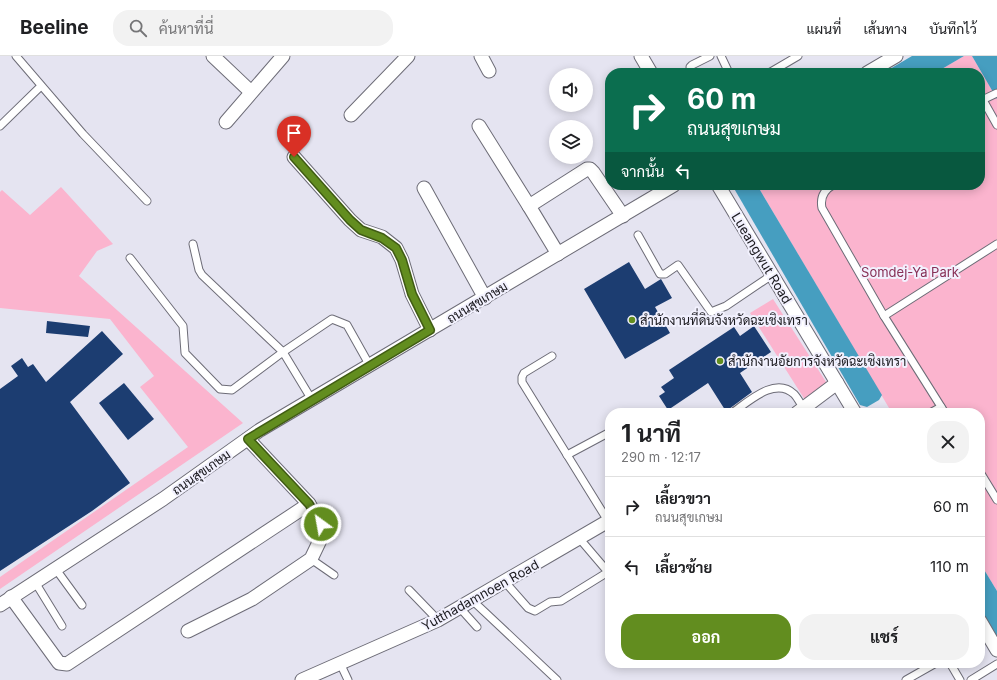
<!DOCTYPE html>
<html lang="th">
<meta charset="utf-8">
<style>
:root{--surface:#fff;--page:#f2f2f2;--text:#202124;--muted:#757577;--line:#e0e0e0;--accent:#628d1f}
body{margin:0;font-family:Inter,Sarabun,sans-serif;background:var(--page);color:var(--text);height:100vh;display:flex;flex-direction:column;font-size:15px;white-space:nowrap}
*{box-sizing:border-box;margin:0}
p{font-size:13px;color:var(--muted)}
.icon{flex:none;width:22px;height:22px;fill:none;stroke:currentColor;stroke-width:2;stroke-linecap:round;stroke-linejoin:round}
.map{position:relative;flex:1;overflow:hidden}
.sheet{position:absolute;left:605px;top:352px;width:380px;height:260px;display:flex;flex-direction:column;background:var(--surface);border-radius:16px;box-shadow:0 2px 10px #0003}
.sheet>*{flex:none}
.top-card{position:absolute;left:605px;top:12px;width:380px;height:122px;border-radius:16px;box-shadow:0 2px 10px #0003;background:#0b6e4f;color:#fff;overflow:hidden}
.controls{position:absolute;left:549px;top:12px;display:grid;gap:8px}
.controls a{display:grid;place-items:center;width:44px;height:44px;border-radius:50%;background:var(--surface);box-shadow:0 2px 10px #0003;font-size:20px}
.pin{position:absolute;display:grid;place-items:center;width:34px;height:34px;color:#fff;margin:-41px -17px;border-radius:50% 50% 50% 0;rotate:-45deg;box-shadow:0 0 4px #0007}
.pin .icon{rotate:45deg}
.me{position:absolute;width:44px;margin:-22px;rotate:328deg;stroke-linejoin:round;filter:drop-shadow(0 0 3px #0008)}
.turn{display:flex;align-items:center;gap:14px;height:84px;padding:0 16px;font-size:18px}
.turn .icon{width:52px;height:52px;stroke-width:2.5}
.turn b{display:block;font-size:28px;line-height:34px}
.then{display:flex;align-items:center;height:38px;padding:0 16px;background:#0003;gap:8px;font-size:15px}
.round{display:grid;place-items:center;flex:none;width:42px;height:42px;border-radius:16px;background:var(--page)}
.overview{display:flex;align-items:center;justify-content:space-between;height:68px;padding:0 16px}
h1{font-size:24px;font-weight:700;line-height:30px}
.button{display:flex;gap:8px;margin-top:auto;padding:8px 16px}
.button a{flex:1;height:46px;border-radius:16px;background:var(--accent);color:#fff;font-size:16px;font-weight:700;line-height:46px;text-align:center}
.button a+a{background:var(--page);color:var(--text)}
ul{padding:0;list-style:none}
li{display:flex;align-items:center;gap:12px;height:60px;padding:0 16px;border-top:1px solid var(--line)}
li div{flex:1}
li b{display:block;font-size:15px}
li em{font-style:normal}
header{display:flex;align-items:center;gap:24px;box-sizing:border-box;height:56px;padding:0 20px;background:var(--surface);border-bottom:1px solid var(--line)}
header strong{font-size:19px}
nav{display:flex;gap:22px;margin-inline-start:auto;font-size:14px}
.search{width:280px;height:36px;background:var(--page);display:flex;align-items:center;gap:10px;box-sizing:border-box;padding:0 14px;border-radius:16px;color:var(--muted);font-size:15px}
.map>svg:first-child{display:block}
</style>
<header>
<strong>Beeline</strong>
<div class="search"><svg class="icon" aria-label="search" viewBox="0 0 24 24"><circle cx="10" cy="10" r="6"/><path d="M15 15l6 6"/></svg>ค้นหาที่นี่</div>
<nav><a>แผนที่</a><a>เส้นทาง</a><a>บันทึกไว้</a></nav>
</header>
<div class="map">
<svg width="997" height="624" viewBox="0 0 997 624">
<rect width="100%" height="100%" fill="#e5e4f1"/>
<g fill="#fbb4ce">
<polygon points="964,0 972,0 997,43 997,535 980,507 980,357 892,357 757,129 980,129 980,17 935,17"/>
<polygon points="61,131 113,188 97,195 79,220 243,367 0,533 0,521 188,391 140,331 154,320 110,263 0,252 0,136 2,134 30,159"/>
<polygon points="773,243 828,329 805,344 750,257"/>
</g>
<g fill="#469ec0">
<polygon points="912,0 964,0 935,17 883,17"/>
<polygon points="972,0 997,0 997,43"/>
<polygon points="732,129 757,129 882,339 879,344 867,351 860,349"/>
<polygon points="980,507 997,535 997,581 980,552"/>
</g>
<g fill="#1c3d71">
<polygon points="629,206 645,233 661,223 672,242 655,251 670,277 625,303 584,233"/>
<polygon points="47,265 90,270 88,281 46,277"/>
<polygon points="754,270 771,296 740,317 752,336 729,353 727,357 708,327 668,354 659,340 665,336 661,331 674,322 669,314 734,271 740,280"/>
<polygon points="102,275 123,298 70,346 130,427 92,455 0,515 0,333 18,320 11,310 22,302 28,311 33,308 46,326"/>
<polygon points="124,327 154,363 128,384 99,347"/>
</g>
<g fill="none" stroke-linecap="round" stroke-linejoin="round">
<defs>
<g id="service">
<polyline points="16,0 83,78 147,145"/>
<polyline points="721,0 729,17"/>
<polyline points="691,17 690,11 692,9 710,0"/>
<polyline points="769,17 798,0"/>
<polyline points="983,44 997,69"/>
<polyline points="980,45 997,37"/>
<polyline points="0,70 41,30"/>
<path d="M833,129C824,134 820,142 822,152L884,260L945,357"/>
<polyline points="638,179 660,218 665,218 678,209 711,256 726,250 772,219"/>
<polyline points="193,188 199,214 202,219 283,296 312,344"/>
<polyline points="130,202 183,270 185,297 220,333 232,334 283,296 332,263 347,269 370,310"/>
<polyline points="884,260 997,188"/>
<polyline points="552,300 524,317 522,321 522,326 608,465"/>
<path d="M732,357C748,346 775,320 794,338C798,342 801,349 804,353"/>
<polyline points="930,357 941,351"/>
<polyline points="567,399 610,376"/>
<polyline points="980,416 997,444"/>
<polyline points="311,503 334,519"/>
<polyline points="55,512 82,549"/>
<polyline points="35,526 62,570"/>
<polyline points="505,526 528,552 535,555 550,546 561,545 608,516 579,482"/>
<polyline points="409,534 438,564"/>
<polyline points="473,545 557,624"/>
<polyline points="460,552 477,571"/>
<polyline points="340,607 348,624"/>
<polyline points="950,607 960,624"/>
<polyline points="906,624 936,607"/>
<polyline points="971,624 997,608"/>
</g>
<g id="minor">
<polyline points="213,0 251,36"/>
<polyline points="481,0 489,15"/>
<polyline points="641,0 651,17"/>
<polyline points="867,17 896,0"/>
<polyline points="351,59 408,0"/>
<polyline points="226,66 283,0"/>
<polyline points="479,70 529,150"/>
<polyline points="294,101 350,164 361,174 382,181 396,192 402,204 412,238 430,274"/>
<polyline points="718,129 855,357"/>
<polyline points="424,132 485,242"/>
<polyline points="558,198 529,150 587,113 590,113 593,116 623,160"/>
<polyline points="797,357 837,327"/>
<polyline points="248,383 309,448"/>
<polyline points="11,541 59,607 67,608 309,448 321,468 322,480 311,503 252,543 188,575"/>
<polyline points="0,549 163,443 260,374 674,129"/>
<polyline points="980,565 997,594"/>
<polyline points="302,624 438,564 610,464"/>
</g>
</defs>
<use href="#service" stroke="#6d6c77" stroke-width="9"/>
<use href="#minor" stroke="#6d6c77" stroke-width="15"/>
<use href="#service" stroke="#fff" stroke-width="7"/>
<use href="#minor" stroke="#fff" stroke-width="13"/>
</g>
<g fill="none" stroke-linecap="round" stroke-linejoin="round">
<defs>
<polyline id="route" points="294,101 350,164 361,174 382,182 396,192 402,204 412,238 430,274 248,383 309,448 321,468"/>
</defs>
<use href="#route" stroke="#405c14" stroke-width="10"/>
<use href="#route" stroke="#628d1f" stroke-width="7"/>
</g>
<g fill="#628d1f" stroke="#f2f1fe" stroke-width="1.5">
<circle cx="632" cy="264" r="4"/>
<circle cx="720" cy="305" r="4"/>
</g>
<g text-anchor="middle" stroke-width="4" stroke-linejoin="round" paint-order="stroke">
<g font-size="13" fill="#1b1a1f" stroke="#f2f1fe">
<text transform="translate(762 202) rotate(59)" y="5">Lueangwut Road</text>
<text transform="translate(477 246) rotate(-31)" y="5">ถนนสุขเกษม</text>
<text transform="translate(201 416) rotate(-35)" y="5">ถนนสุขเกษม</text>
<text transform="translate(480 539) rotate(-29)" y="5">Yutthadamnoen Road</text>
</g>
<g font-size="13" fill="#872f56" stroke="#f2f1fe">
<text x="910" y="221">Somdej-Ya Park</text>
</g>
<g font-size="13" fill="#1b1a1f" stroke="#f2f1fe" text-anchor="start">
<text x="640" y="269">สำนักงานที่ดินจังหวัดฉะเชิงเทรา</text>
<text x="728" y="310">สำนักงานอัยการจังหวัดฉะเชิงเทรา</text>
</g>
</g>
</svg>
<div class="controls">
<a><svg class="icon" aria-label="sound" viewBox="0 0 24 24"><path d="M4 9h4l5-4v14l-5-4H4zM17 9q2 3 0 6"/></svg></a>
<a><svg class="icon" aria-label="layers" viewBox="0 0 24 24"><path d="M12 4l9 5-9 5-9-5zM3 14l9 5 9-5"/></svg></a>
</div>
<div class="pin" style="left:294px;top:101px;background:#d93025"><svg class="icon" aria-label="arrive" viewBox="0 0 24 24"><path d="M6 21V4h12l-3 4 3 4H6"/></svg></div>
<svg class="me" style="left:321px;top:468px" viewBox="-20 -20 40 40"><circle r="17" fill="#628d1f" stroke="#fff" stroke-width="3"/><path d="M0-11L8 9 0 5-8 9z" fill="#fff"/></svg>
<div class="top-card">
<div class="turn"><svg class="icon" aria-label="right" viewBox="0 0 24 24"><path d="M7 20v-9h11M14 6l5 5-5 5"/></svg><div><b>60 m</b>ถนนสุขเกษม</div></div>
<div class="then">จากนั้น<svg class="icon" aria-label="left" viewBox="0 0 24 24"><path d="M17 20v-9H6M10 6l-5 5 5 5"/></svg></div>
</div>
<section class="sheet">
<div class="overview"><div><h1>1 นาที</h1><p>290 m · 12:17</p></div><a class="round"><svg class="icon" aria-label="close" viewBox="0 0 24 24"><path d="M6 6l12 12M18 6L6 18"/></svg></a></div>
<ul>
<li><svg class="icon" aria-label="right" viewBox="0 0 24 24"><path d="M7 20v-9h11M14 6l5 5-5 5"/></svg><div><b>เลี้ยวขวา</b><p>ถนนสุขเกษม</p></div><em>60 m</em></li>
<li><svg class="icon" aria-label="left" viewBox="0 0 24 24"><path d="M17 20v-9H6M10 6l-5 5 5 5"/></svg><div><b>เลี้ยวซ้าย</b></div><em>110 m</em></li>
</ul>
<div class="button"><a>ออก</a><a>แชร์</a></div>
</section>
</div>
